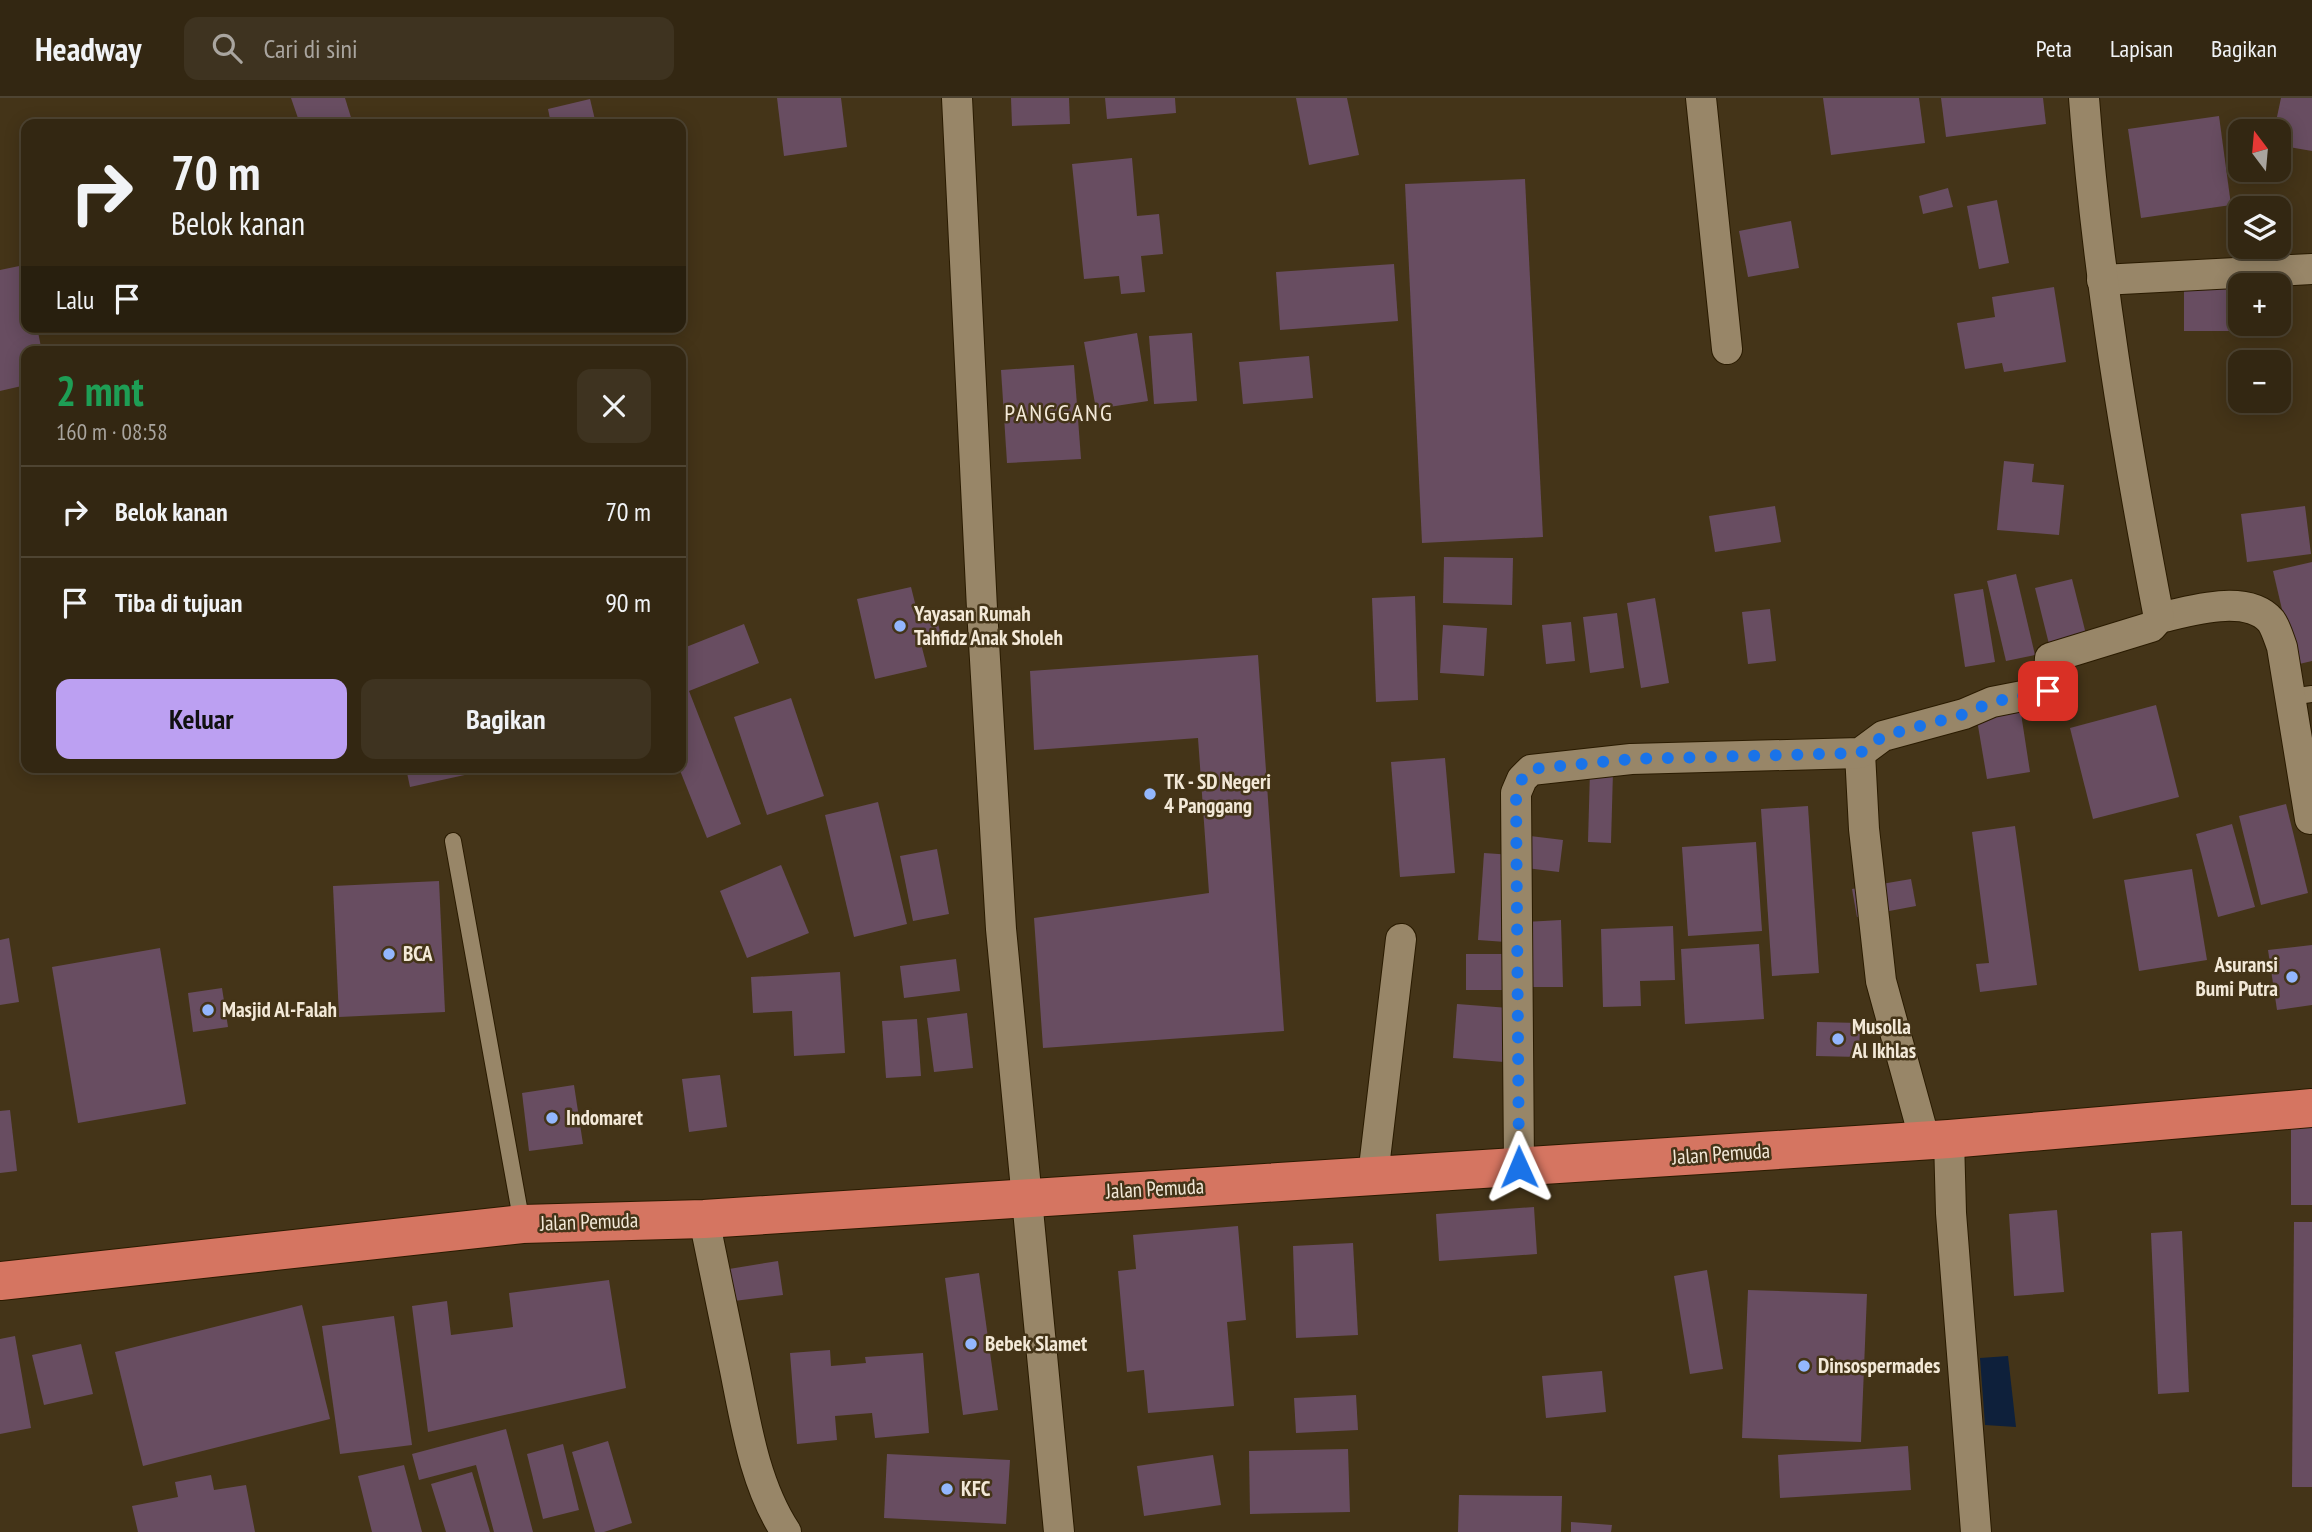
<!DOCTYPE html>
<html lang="id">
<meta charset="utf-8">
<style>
:root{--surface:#332712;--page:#3e3320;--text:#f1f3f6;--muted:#a9a59f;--line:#4e4432;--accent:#bca0f2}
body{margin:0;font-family:"PT Sans Narrow",sans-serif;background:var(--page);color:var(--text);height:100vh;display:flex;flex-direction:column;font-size:26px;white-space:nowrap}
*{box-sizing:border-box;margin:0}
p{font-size:23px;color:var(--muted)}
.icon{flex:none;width:38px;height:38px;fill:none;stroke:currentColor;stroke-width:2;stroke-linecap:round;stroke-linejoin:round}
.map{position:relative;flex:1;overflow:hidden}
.side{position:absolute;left:21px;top:248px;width:665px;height:427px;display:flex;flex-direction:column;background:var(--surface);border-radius:14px;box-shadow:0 4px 18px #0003,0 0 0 2px var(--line)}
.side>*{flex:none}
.hud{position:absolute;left:21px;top:21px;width:665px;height:214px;border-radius:14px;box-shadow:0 4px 18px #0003,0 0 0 2px var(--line);background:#332712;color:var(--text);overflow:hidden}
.needle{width:46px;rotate:344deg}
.tools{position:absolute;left:2228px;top:21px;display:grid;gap:14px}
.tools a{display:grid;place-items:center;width:63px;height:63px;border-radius:14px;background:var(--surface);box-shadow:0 4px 18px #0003,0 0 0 2px var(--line);font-size:35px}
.pin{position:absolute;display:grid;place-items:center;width:60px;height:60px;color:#fff;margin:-30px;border-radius:14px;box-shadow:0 4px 10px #0006}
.me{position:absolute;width:77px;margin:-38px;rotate:359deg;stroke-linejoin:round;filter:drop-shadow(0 0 5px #0008)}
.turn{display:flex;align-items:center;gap:24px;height:147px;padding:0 35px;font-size:32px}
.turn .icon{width:91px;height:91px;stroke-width:2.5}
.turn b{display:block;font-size:49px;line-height:60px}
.then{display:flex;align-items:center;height:66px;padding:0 35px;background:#0003;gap:14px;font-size:26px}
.round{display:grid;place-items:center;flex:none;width:74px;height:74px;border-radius:14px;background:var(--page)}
.summary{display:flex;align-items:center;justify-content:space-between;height:119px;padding:0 35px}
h1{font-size:42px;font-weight:600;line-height:52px;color:#1e9e55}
.cta{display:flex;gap:14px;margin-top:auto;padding:14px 35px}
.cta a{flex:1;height:80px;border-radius:14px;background:var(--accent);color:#111;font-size:28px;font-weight:600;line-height:80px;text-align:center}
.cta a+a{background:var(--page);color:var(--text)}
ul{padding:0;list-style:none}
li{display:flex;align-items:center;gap:21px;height:91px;padding:0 35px;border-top:2px solid var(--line)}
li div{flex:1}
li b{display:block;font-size:26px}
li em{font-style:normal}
header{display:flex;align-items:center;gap:42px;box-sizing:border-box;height:98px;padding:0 35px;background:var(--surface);border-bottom:2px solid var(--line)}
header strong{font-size:33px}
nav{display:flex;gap:38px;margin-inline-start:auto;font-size:24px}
.search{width:490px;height:63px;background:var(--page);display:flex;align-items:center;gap:18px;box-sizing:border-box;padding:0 24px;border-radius:14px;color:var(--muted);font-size:26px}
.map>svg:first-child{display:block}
</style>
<header>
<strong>Headway</strong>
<div class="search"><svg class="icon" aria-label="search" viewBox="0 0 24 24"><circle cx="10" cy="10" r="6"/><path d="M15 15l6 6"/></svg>Cari di sini</div>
<nav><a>Peta</a><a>Lapisan</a><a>Bagikan</a></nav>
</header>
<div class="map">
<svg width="2312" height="1434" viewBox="0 0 2312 1434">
<rect width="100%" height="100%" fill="#443418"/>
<polygon fill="#0e203b" points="2008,1258 2016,1329 1985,1327 1980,1260"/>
<g fill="#684d61">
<polygon points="291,0 345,0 353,26 300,26"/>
<polygon points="777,0 841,0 847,49 784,58"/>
<polygon points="1011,0 1069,0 1070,26 1012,28"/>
<polygon points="1105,0 1175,0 1176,15 1107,21"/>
<polygon points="1296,0 1347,0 1359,57 1309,67"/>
<polygon points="1823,0 1919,0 1925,45 1831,57"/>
<polygon points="1941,0 2043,0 2046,26 1946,39"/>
<polygon points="2281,0 2312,0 2312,53 2278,47 2278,33 2274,33"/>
<polygon points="590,1 596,26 551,26 548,11"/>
<polygon points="2219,18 2231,107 2141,120 2128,31"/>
<polygon points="1132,60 1137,118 1159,116 1163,156 1141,158 1145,194 1121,196 1119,178 1084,181 1072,66"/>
<polygon points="1525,81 1543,439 1422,445 1405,86"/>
<polygon points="1948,90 1953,109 1923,116 1919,98"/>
<polygon points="1997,102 2009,165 1979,171 1967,108"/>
<polygon points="1791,123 1799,170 1748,179 1739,133"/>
<polygon points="1394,166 1398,223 1280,232 1276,174"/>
<polygon points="24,167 26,229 37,229 42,254 26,254 26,287 0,293 0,172"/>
<polygon points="2184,179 2240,187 2240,226 2256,226 2256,233 2184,233"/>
<polygon points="2054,189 2066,264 2004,274 2002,265 1965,271 1957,225 1995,219 1992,199"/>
<polygon points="1137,235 1148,303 1096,311 1084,244"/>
<polygon points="1192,235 1197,303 1154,306 1149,238"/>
<polygon points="1309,258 1313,300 1243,306 1239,264"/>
<polygon points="1074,267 1081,361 1007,365 1001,272"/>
<polygon points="2004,363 2034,366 2032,384 2064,387 2059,437 1997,432"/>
<polygon points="1775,408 1781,444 1715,454 1709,418"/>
<polygon points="2305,408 2311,456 2247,464 2241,416"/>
<polygon points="1444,459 1513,460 1512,507 1443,505"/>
<polygon points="2312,464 2312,563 2295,567 2273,473"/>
<polygon points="2016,476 2035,557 2006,563 1987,483"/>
<polygon points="2072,481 2088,544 2051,554 2035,490"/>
<polygon points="911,489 918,517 935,513 941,538 920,542 927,569 875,581 857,501"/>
<polygon points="1983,491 1995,564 1965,569 1954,496"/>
<polygon points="1415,498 1418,602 1376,604 1372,500"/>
<polygon points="1655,500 1669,585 1641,590 1627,505"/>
<polygon points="1770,511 1776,563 1748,566 1742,514"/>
<polygon points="1617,515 1624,570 1590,575 1583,519"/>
<polygon points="1571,524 1575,563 1546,566 1542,527"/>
<polygon points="744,526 759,565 689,593 741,726 707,740 679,670 681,551"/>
<polygon points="1443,527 1487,530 1484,578 1440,575"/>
<polygon points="1258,557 1284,933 1043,950 1034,820 1209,795 1198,640 1034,652 1030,573"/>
<polygon points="791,600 824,698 767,717 734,619"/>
<polygon points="2156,607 2179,699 2093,721 2070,630"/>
<polygon points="2020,609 2030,674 1987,681 1976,616"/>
<polygon points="1445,660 1455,775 1400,779 1391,664"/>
<polygon points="406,670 492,670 492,671 410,689"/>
<polygon points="1590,672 1613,673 1611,745 1588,744"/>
<polygon points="878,704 907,826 854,839 825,717"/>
<polygon points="2286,706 2308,795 2261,807 2239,718"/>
<polygon points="1808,708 1819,875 1772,878 1761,711"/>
<polygon points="2232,726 2255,809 2218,819 2196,736"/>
<polygon points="2015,728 2037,887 1980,894 1976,866 1989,865 1972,734"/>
<polygon points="1523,737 1563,742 1559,774 1519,769"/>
<polygon points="1756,744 1762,833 1688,838 1682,749"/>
<polygon points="937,751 949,816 913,823 900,758"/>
<polygon points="1484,755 1513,757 1506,844 1478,842"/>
<polygon points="781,767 809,835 747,860 720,793"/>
<polygon points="2192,771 2207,862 2139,873 2124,782"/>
<polygon points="1911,781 1916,808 1857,819 1852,791"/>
<polygon points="439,783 445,914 339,919 333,788"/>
<polygon points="1561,822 1563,889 1527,889 1525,824"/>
<polygon points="1673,828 1675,882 1640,883 1641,908 1603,909 1601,831"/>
<polygon points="9,840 19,904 0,907 0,842"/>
<polygon points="1759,846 1764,921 1685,926 1681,851"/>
<polygon points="2312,847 2312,907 2277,912 2268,852"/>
<polygon points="160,850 186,1006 78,1025 52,869"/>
<rect x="1466" y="856" width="46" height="36"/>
<polygon points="956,861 960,893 904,900 900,868"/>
<polygon points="840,874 845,955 794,958 792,913 753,915 751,879"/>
<polygon points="222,890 228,929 193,934 188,895"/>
<polygon points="1457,906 1509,910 1504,964 1453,960"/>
<polygon points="967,915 973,970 934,974 927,920"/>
<polygon points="917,921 921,978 886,980 882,923"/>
<polygon points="1817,924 1860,925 1859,959 1816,958"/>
<polygon points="720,977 727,1029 689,1034 682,981"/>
<polygon points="574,987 583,1046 529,1053 522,995"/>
<polygon points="10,1012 17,1073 0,1075 0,1013"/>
<rect x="2291" y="1019" width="21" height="88"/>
<polygon points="1534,1109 1537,1156 1439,1163 1436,1116"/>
<polygon points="2057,1112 2064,1194 2014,1198 2009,1116"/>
<polygon points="2294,1124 2312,1124 2312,1389 2292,1389"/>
<polygon points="1238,1128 1246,1222 1227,1224 1234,1308 1148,1315 1144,1272 1127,1274 1118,1173 1136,1171 1133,1137"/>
<polygon points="2182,1133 2189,1294 2158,1296 2151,1135"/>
<polygon points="1353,1145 1358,1237 1296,1240 1293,1148"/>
<polygon points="778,1163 783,1197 734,1203 729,1171"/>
<polygon points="1707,1172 1723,1271 1690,1276 1674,1178"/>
<polygon points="979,1175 998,1312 963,1317 945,1180"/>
<polygon points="609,1182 626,1290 428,1334 412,1208 447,1203 451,1237 513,1229 509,1195"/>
<polygon points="1748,1192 1867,1196 1861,1344 1742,1340"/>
<polygon points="302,1207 330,1321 143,1368 115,1254"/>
<polygon points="394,1218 412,1347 340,1356 322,1228"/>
<polygon points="15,1238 31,1330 0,1336 0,1241"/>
<polygon points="81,1246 93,1296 44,1307 32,1257"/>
<polygon points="830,1252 831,1268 866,1265 865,1259 923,1255 929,1335 875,1340 872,1315 835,1318 837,1342 797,1346 790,1255"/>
<polygon points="1602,1273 1606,1314 1546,1320 1542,1278"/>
<polygon points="1356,1297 1358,1332 1296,1335 1294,1300"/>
<polygon points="506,1331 533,1434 494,1434 476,1367 419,1382 412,1356"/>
<polygon points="608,1343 632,1425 604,1434 595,1434 572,1354"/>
<polygon points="563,1346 579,1412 543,1421 527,1356"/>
<polygon points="1908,1348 1911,1392 1780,1400 1778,1357"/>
<polygon points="1348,1351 1350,1414 1250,1416 1249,1353"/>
<polygon points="887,1356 1010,1362 1006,1426 884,1420"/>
<polygon points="1213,1357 1221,1407 1144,1418 1137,1368"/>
<polygon points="404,1367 422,1434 372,1434 358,1378"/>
<polygon points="472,1374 490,1434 446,1434 431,1386"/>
<polygon points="211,1377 214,1392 246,1387 255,1434 138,1434 132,1408 178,1399 175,1384"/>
<polygon points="1459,1397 1562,1398 1561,1434 1458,1434"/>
<polygon points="1571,1424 1612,1427 1611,1434 1571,1434"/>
</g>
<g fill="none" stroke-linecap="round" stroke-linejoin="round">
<defs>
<g id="lane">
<polyline points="2291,599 2312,596"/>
<polyline points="453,743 522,1126"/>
</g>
<g id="street">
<polyline points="957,0 982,511 1001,831 1059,1434"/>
<polyline points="1701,0 1727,251"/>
<polyline points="2102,182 2312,171"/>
<path d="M2159,520C2190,513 2247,495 2271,523C2276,530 2279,541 2282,549L2310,721"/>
<polyline points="1860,655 1864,731 1881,883 1925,1043"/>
<polyline points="1949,1041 1951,1115 1976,1434"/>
<path d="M1519,1069L1516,695L1522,681L1531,672L1631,661L1860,655L1883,638L1964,616L1992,604L2048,593L2050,560L2151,529L2159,520C2126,348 2097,175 2084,0"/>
<polyline points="1373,1078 1401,841"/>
<path d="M704,1121C714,1171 725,1222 735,1272C746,1327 755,1387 786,1434"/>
</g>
<polyline id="highway" points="0,1183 522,1126 704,1121 1949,1041 2312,1010"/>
</defs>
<use href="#lane" stroke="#2a1b00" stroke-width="18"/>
<use href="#street" stroke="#2a1b00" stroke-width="32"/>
<use href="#highway" stroke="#2a1b00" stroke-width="40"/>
<use href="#lane" stroke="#988668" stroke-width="16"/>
<use href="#street" stroke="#988668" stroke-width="30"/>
<use href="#highway" stroke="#d57561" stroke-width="38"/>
</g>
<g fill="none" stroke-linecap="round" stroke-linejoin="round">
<polyline stroke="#1a73e8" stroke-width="12" stroke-dasharray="0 21.6" points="1519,1069 1516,695 1522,681 1531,671 1631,661 1860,655 1883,638 1965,616 1992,604 2048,593"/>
</g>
<g fill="#93b7fd" stroke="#443418" stroke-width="2.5">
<circle cx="900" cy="528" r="7"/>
<circle cx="1150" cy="696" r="7"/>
<circle cx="389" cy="856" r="7"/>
<circle cx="2292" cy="879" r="7"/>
<circle cx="208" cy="912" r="7"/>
<circle cx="1838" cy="941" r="7"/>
<circle cx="552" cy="1020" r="7"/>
<circle cx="971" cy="1246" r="7"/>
<circle cx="1804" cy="1268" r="7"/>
<circle cx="947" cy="1391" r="7"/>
</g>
<g text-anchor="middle" stroke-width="5" stroke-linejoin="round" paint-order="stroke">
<g font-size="21" font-weight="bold" fill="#f3e9d8" stroke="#443418" text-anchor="start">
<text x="914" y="523">Yayasan Rumah<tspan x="914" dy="24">Tahfidz Anak Sholeh</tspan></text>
<text x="1164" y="691">TK - SD Negeri<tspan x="1164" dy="24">4 Panggang</tspan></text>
<text x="403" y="863">BCA</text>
<text x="2278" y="874" text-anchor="end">Asuransi<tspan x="2278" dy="24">Bumi Putra</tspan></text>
<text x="222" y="919">Masjid Al-Falah</text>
<text x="1852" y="936">Musolla<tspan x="1852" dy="24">Al Ikhlas</tspan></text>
<text x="566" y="1027">Indomaret</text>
<text x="985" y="1253">Bebek Slamet</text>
<text x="1818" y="1275">Dinsospermades</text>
<text x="961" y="1398">KFC</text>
</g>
<g font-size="21" fill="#f3e9d8" stroke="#443418">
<text transform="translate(1721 1056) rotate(-4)" y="7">Jalan Pemuda</text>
<text transform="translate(1155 1091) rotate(-3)" y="7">Jalan Pemuda</text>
<text transform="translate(589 1124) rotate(-2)" y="7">Jalan Pemuda</text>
</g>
<g font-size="24" letter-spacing="2" fill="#f3e9d8" stroke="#443418">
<text x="1059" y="323">PANGGANG</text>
</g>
</g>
</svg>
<div class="tools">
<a><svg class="needle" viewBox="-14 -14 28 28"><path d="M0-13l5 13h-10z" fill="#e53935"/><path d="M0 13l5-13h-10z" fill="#a9a59f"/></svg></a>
<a><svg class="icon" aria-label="layers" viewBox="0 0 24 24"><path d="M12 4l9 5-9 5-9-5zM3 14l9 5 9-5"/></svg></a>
<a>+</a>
<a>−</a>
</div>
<div class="pin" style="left:2048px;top:593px;background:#d93025"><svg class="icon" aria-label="arrive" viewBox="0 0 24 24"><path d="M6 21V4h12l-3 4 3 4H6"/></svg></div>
<svg class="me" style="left:1519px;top:1069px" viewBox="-20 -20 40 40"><path d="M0-17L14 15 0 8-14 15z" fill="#1a73e8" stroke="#fff" stroke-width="4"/></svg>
<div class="hud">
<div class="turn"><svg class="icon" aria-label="right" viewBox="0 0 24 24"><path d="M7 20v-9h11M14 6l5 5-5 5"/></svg><div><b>70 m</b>Belok kanan</div></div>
<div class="then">Lalu<svg class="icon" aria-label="arrive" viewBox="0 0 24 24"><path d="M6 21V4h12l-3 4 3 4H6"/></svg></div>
</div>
<section class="side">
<div class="summary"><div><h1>2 mnt</h1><p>160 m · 08:58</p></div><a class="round"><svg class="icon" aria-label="close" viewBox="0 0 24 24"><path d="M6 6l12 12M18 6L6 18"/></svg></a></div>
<ul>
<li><svg class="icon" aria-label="right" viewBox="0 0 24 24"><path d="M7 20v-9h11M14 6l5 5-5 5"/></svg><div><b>Belok kanan</b></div><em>70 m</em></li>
<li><svg class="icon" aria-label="arrive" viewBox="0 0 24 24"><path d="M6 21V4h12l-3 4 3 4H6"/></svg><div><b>Tiba di tujuan</b></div><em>90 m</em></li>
</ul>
<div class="cta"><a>Keluar</a><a>Bagikan</a></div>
</section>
</div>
